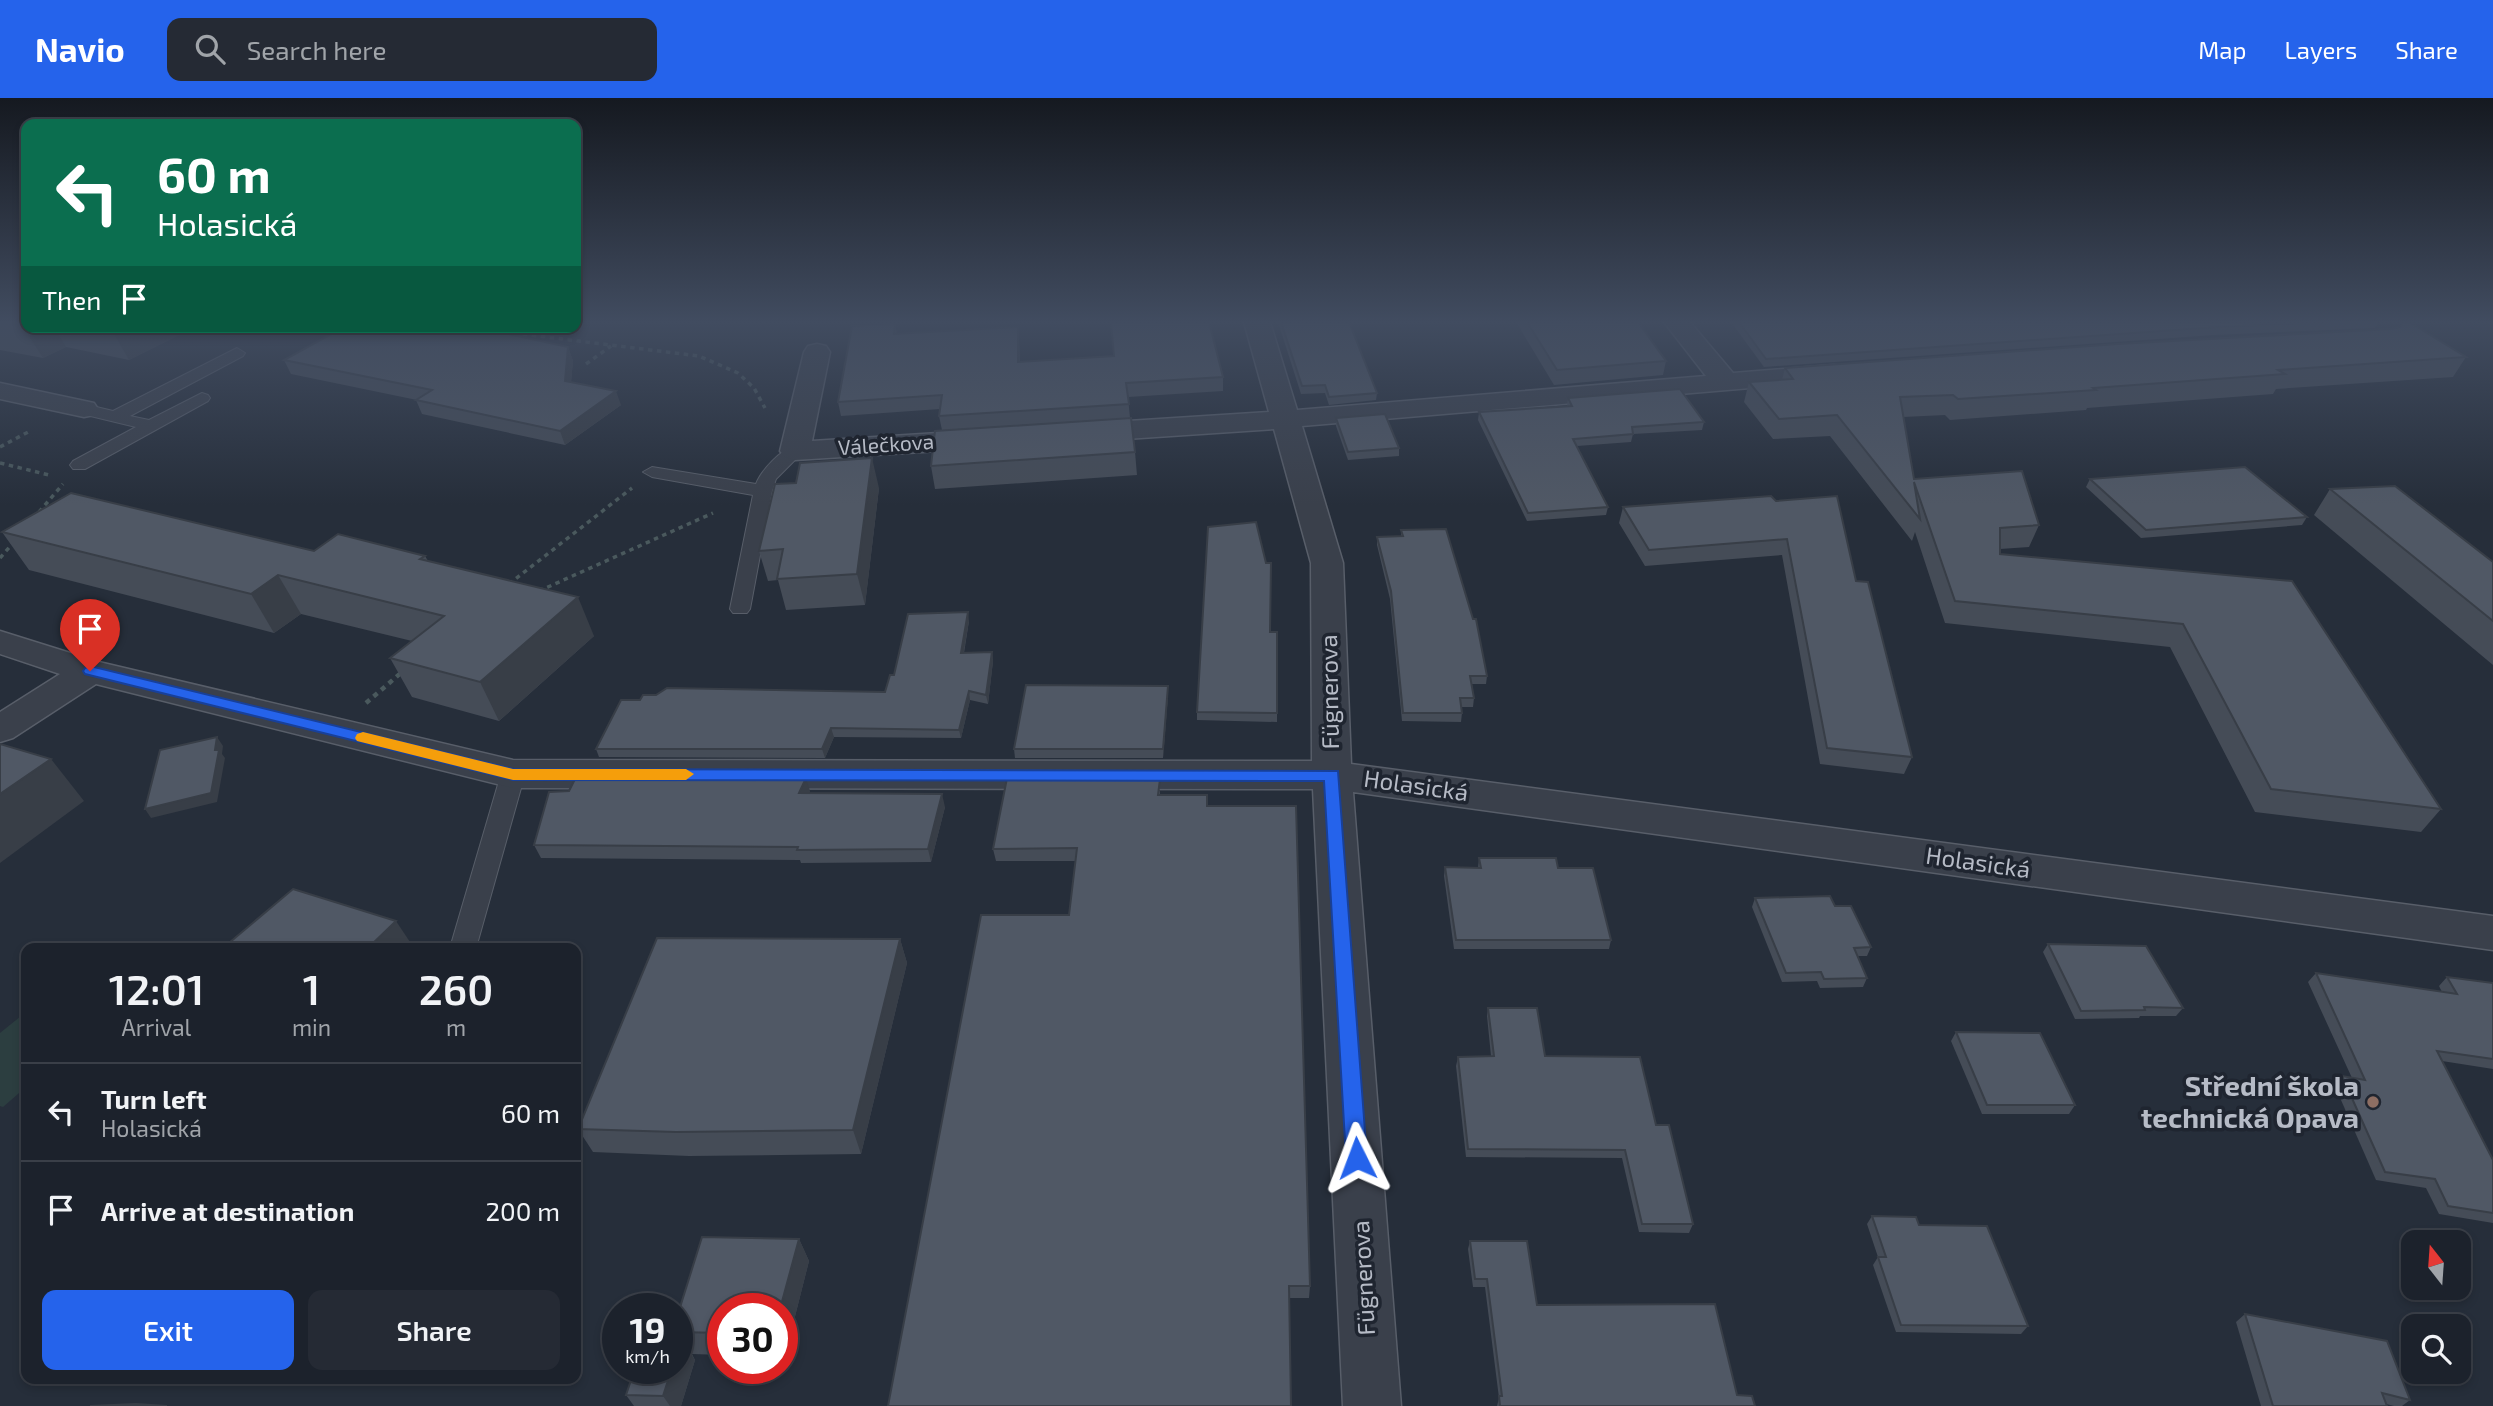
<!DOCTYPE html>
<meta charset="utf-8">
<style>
:root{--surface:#1c222c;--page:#252a34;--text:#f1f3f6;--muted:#a0a4a9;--line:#3a3f48;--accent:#2563eb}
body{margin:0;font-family:"Exo 2",sans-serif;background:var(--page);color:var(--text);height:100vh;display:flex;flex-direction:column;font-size:26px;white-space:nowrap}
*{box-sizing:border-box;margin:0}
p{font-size:23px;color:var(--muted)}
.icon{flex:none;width:38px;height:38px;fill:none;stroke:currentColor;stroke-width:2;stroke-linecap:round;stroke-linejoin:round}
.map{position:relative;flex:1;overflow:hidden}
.sheet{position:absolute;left:21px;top:845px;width:560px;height:441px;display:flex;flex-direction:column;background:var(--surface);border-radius:14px;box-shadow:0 4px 10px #0003,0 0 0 2px var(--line)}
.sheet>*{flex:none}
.top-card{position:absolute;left:21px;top:21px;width:560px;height:214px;border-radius:14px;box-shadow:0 4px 10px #0003,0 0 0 2px var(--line);background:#0b6e4f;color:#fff;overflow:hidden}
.needle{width:46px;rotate:343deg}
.tools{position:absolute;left:2401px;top:1132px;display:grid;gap:14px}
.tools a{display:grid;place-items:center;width:70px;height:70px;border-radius:14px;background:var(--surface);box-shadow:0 4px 10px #0003,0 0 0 2px var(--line);font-size:35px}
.speed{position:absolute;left:602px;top:1195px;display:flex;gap:14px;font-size:35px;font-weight:700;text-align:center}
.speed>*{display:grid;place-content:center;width:91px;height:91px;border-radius:50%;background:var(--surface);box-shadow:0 4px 10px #0003,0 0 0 2px var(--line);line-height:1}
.speed small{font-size:18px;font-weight:400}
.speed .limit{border:10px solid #d22;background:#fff;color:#111}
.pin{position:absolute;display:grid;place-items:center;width:60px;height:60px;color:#fff;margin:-72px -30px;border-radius:50% 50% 50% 0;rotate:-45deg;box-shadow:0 0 7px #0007}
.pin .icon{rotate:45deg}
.me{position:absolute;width:77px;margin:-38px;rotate:357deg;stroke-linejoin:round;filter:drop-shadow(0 0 5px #0008)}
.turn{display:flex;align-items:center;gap:24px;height:147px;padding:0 21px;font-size:32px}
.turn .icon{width:91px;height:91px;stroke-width:2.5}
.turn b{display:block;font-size:49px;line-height:60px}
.then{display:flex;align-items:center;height:66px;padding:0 21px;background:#0003;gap:14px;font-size:26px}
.eta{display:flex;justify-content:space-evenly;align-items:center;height:119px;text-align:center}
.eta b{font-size:42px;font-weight:600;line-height:49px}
.cta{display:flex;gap:14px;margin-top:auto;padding:14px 21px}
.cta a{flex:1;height:80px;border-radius:14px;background:var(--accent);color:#fff;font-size:28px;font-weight:600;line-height:80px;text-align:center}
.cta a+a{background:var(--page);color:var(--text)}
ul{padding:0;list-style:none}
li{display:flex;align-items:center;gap:21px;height:98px;padding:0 21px;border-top:2px solid var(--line)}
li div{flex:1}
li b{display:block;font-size:26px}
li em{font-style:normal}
header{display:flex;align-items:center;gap:42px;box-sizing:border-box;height:98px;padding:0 35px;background:var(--accent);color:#fff}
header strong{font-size:33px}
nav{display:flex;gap:38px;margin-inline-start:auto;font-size:24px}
.search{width:490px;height:63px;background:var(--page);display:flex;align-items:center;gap:18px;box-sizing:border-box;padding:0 24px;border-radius:14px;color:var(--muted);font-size:26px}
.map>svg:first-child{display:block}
</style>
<header>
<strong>Navio</strong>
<div class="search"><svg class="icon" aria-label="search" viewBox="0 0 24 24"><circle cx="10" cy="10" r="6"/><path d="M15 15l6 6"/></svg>Search here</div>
<nav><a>Map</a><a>Layers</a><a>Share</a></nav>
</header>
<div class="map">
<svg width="2493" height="1308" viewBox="0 0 2493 1308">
<rect width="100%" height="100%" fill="#262e3a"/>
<polygon fill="#2c3e40" points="26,914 26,989 3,1009 0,1008 0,935"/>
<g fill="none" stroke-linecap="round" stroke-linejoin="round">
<defs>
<g id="lane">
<polygon points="237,250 245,255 243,258 130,318 149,322 202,295 208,297 210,300 208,303 85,371 73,371 70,367 73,363 136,329 78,315 76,311 78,307 84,306 113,313"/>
<path d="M795,348L804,353L776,381L772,393L750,511L747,515H733L730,511L753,397L652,379L643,374L652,369L756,386C761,373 781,351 795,348Z"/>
<polygon points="513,668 521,670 525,676 476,850 450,850 501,676 505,670"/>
</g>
<g id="street">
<polygon points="1244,224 1270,224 1297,312 1706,278 1664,224 1690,224 1733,275 1834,267 1844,269 1848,275 1844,281 1834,283 1302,328 1343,465 1351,666 2493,818 2493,852 1353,694 1401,1308 1343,1308 1313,691 513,690 96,586 13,640 0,644 0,614 60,576 0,556 0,533 99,564 513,662 1312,663 1311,465 1274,331 1081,344 1071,341 1067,335 1071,329 1081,326 1269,314"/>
<polygon points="817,246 826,248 830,254 812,343 986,332 996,335 1001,341 996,347 986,350 795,362 785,359 780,353 804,254 808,248"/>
<polygon points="0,285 94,305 98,311 94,317 84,319 0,301"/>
</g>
</defs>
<use href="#lane" stroke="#585e69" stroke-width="2"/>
<use href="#street" stroke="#585e69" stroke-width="3"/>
<g stroke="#4a595d" stroke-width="3.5" stroke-dasharray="4.5 4.5" stroke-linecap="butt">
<polyline points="514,235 699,258 738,275 754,290 765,310"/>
<polyline points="586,266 611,248"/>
<polyline points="0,349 30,333"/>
<polyline points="0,365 49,377"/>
<polyline points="39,414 63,386"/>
<polyline points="0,460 13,445"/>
<polyline points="509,486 632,390"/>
<polyline points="539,493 713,415"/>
</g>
<g stroke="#4a595d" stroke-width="4.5" stroke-dasharray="5 5" stroke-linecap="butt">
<polyline points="538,493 542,491"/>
<polyline points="366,605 402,574"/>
</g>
<use href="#lane" fill="#3a404b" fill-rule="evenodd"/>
<use href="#street" fill="#3a404b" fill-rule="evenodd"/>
</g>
<g fill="#454c57">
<polygon points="0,224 26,224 26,229 175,229 179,237 129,262 66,249 43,260 0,252"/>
<polygon points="1278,224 1349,224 1377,295 1376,302 1329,307 1325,295 1301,296"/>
<polygon points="1516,224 1638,224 1666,263 1663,277 1554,287"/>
<polygon points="1731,224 2379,224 2375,230 2214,237 1764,269"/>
<polygon points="895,225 897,236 1019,242 1020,264 1223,279 1223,293 1128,299 1130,320 942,332 939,318 940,311 841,318 838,304"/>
<polygon points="344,229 527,229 514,238 568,249 573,263 571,284 621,307 565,347 422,316 416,302 417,302 291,276 284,262"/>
<polygon points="2466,259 2453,279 2276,291 2273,296 2087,310 2086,312 1950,322 1945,317 1903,319 1914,381 2039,427 2029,449 2000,451 2000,456 2292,483 2441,711 2421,734 2255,714 2170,549 1945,525 1915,434 1912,443 1830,338 1773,341 1744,304 1749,284 1782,282 1785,270"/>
<polygon points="1568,300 1704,324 1702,332 1633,336 1631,344 1577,348 1608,409 1606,417 1527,423 1478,322 1479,314 1567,308"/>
<polygon points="1336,320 1399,350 1399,358 1348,362 1336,328"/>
<polygon points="1135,354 1137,377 935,391 931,368"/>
<polygon points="2090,381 2307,419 2302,427 2141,440 2086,389"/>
<polygon points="879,390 865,507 786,512 778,482 768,483 759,453"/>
<polygon points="2330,391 2493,464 2493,567 2314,417"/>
<polygon points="1776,403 1856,483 1912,659 1904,676 1820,666 1782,457 1645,468 1619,425 1623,409"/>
<polygon points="1401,432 1487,578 1486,586 1472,586 1474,600 1473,609 1461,609 1462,615 1461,624 1402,623 1390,501 1377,447 1377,439 1401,438"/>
<polygon points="2,434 314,453 425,458 428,463 594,538 499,623 412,599 390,560 412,543 301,516 274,535 29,472"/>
<polygon points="969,523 964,555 992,554 993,563 988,606 970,602 961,640 834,639 825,660 599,659 596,651 640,602 885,594 894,577"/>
<polygon points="1270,534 1277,534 1277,624 1197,622 1197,614"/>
<polygon points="1168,597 1163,660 1015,660 1014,651"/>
<polygon points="810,693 809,695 945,709 931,764 801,765 800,762 541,760 534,747"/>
<polygon points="1160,693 1160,697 1208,708 1310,1188 1309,1200 1289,1200 1069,817 1076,763 996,763 993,751"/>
<polygon points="1479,760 1558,770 1611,842 1609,851 1454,851 1444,778 1445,769 1478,770"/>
<polygon points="1755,800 1835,808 1871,849 1867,858 1858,858 1867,880 1863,889 1820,890 1817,883 1782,884 1752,809"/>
<polygon points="900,841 907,865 861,1056 689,1058 593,1054 578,1031"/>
<polygon points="2048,846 2183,910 2176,918 2140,918 2139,920 2075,921 2043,854"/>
<polygon points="2316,875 2442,894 2439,888 2447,879 2493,885 2493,971 2442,963 2493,1062 2493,1125 2439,1116 2426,1090 2376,1082 2334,986 2342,978 2352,980 2308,884"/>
<polygon points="1488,910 1545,958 1656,1027 1693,1126 1689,1135 1639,1134 1622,1060 1466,1059 1456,968 1458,959 1491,958 1487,918"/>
<polygon points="1956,934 2075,1007 2069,1016 1982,1016 1951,943"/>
<polygon points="1872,1118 1919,1127 2028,1228 2021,1236 1896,1234 1873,1167 1878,1159 1867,1126"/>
<polygon points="799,1141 809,1163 785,1258 782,1258 782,1211 723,1211 723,1257 692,1256 695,1262 681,1308 634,1308 626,1297 677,1270 677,1219"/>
<polygon points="1470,1143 1537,1207 1737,1297 1755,1308 1497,1308 1499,1300 1485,1189 1473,1189 1468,1151"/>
<polygon points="2245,1216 2410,1302 2402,1308 2394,1308 2386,1306 2387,1308 2261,1308 2236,1224"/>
</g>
<g fill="#383e47">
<polygon points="20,224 26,224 26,229 54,229 66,249 43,260"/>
<polygon points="110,229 175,229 179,237 129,262"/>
<polygon points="501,229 527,229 500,247 494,233"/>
<polygon points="1018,229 1019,242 1020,278 1018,264"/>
<polygon points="568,249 573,263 570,296 565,283"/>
<polygon points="616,293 621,307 565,347 560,333"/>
<polygon points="872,360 879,390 865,507 857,476"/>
<polygon points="278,477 301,516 274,535 251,496"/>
<polygon points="578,499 594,538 499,623 480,584"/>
<polygon points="968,514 969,523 962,564 961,555"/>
<polygon points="992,554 993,563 988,606 986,597"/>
<polygon points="1168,588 1168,597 1163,660 1163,651"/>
<polygon points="969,593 970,602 961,640 959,632"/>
<polygon points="831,630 834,639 825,660 822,651"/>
<polygon points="217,639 223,648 222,656 225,660 217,704 151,720 145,711 215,652"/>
<polygon points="51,661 84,703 0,765 0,696"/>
<polygon points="806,680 810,693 804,708 799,695"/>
<polygon points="942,696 945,709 931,764 928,751"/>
<polygon points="396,823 414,850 368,850"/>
<polygon points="900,841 907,865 861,1056 853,1032"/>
<polygon points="799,1141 809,1163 785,1258 782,1253 782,1211 780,1211"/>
<polygon points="681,1240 695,1262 681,1308 670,1308 663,1298 672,1270 677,1270 677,1253"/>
</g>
<g fill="#505865" stroke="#383e47" stroke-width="2">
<polygon points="1111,224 1209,224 1223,279 1126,285 1129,306 939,318 942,297 838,304 852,228 895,225 894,236 1018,229 1018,264 1114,258"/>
<polygon points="1281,224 1349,224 1377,295 1329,299 1325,287 1302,288"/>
<polygon points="1527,224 1638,224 1666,263 1557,272"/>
<polygon points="1739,224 2328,224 2218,229 1766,261"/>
<polygon points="2403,224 2409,224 2466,259 2278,272 2285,276 2093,290 2096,292 1958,301 1953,297 1900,299 1914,381 2022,373 2039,427 2000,430 2000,456 2292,483 2441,711 2271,691 2183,526 1955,503 1914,384 1920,421 1837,317 1779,321 1749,284 1793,281 1785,270 2118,246 2390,231 2400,229"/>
<polygon points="344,229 501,229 494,233 568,249 565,283 616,293 560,333 416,302 432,292 284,262"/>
<polygon points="1680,291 1704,324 1632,329 1633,336 1573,341 1608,409 1528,415 1479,314 1572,308 1568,300"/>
<polygon points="1385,316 1399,350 1348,354 1336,320"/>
<polygon points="1131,320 1135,354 931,368 935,333"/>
<polygon points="872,360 857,476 777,481 783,451 759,453 775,386 796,385 800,365"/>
<polygon points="2245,369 2307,419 2146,432 2090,381"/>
<polygon points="2395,388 2493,464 2493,523 2330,391"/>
<polygon points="71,395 314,453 338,436 425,458 420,461 578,499 480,584 390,560 444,518 278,477 251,496 2,434"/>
<polygon points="1771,398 1776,403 1837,398 1856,483 1868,484 1912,659 1827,650 1787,441 1649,452 1623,409"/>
<polygon points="1256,424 1266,465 1271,465 1270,534 1277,534 1277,615 1197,614 1208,429"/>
<polygon points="1446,431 1473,521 1476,521 1487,578 1470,578 1474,600 1460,600 1462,615 1403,615 1391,493 1377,439 1403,438 1401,432"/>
<polygon points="968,514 961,555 992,554 986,597 969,593 959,632 831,630 822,651 596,651 621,602 640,602 643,597 656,597 667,590 885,594 890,577 894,577 908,516"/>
<polygon points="1026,587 1168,588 1163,651 1014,651"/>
<polygon points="217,639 215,652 219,652 211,695 145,711 160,652"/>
<polygon points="0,646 51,661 0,696"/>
<polygon points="576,679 806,680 799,695 942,696 928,751 797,752 798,749 534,747 549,694 569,693"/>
<polygon points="1007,680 1160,681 1158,697 1207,697 1207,708 1296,708 1310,1188 1289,1188 1291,1308 888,1308 981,817 1069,817 1077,750 993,751"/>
<polygon points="1479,760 1556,760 1558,770 1593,770 1611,842 1456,842 1445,769 1481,770"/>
<polygon points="293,791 396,823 368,850 223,850"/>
<polygon points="1830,798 1835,808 1851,808 1871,849 1854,850 1867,880 1824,881 1821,874 1786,875 1755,800"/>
<polygon points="657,840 900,841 853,1032 676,1034 578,1031"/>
<polygon points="2048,846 2146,848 2183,910 2144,909 2145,912 2081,913"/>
<polygon points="2316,875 2457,896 2447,879 2493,885 2493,961 2437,953 2493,1062 2493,1115 2448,1108 2435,1081 2385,1074 2342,978 2365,982"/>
<polygon points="1488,910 1537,910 1545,958 1640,959 1656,1027 1669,1027 1693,1126 1642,1126 1625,1052 1468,1051 1458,959 1494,958"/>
<polygon points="1956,934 2040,935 2075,1007 1987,1007"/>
<polygon points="1872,1118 1916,1119 1919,1127 1987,1128 2028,1228 1901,1227 1878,1159 1886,1159"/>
<polygon points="702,1139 799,1141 780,1211 723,1211 723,1235 677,1234 677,1219"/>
<polygon points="1470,1143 1527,1143 1537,1207 1715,1206 1737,1297 1752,1298 1755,1308 1500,1308 1499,1298 1502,1298 1487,1181 1475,1181"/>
<polygon points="2245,1216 2387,1243 2410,1302 2382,1295 2387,1308 2273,1308"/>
<polygon points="677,1240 681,1240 677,1253"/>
<polygon points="635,1270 672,1270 663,1298 626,1297"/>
<polygon points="136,1306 167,1308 90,1308"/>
</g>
<linearGradient id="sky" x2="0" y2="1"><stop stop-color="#151920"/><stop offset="0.55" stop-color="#414c60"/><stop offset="1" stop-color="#414c60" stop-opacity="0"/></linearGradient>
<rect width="2493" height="407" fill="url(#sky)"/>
<polygon fill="#2563eb" stroke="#184099" stroke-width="2" points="90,568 513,671 1338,673 1367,1060 1364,1067 1357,1070 1349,1067 1346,1060 1324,683 513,682 85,576 83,573 85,570"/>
<polygon fill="#f59e0b" points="363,634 513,671 686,671 694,676 686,682 513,682 357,643 355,640 357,636"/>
<circle fill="#8d6e63" stroke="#1f2530" stroke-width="2.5" cx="2373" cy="1004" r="7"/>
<g text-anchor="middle" stroke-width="7" stroke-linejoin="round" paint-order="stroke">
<g font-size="21" fill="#b6bbc6" stroke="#1f2530">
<text transform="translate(886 347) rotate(-4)" y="7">Válečkova</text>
</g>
<g font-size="24" fill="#b6bbc6" stroke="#1f2530">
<text transform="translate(1330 594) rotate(-91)" y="8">Fügnerova</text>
<text transform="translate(1416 688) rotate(8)" y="8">Holasická</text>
<text transform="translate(1978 765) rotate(8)" y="8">Holasická</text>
<text transform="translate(1364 1180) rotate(-93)" y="8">Fügnerova</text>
</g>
<g font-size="28" font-weight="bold" fill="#b6bbc6" stroke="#1f2530" text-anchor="end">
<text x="2359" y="998">Střední škola<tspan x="2359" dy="32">technická Opava</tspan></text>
</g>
</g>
</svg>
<div class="tools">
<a><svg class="needle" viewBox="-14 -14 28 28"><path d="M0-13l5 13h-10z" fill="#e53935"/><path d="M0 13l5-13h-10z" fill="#a0a4a9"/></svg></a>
<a><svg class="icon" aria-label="search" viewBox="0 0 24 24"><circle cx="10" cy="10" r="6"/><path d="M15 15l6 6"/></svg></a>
</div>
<div class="speed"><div>19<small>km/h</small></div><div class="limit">30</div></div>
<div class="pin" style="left:90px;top:573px;background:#d93025"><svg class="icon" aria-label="arrive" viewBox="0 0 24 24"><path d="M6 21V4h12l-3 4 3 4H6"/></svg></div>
<svg class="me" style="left:1357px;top:1060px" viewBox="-20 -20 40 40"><path d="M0-17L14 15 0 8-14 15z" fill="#2563eb" stroke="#fff" stroke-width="4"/></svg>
<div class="top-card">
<div class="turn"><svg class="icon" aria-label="left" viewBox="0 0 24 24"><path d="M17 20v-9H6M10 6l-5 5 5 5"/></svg><div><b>60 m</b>Holasická</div></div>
<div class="then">Then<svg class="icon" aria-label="arrive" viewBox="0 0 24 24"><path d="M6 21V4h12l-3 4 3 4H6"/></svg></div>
</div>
<section class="sheet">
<div class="eta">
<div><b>12:01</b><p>Arrival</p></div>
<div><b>1</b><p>min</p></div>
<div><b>260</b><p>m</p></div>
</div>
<ul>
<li><svg class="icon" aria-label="left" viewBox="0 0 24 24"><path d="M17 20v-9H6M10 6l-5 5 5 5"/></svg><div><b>Turn left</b><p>Holasická</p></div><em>60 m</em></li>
<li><svg class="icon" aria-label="arrive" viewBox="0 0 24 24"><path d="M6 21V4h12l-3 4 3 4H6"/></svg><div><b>Arrive at destination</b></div><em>200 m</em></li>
</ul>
<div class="cta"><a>Exit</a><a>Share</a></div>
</section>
</div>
